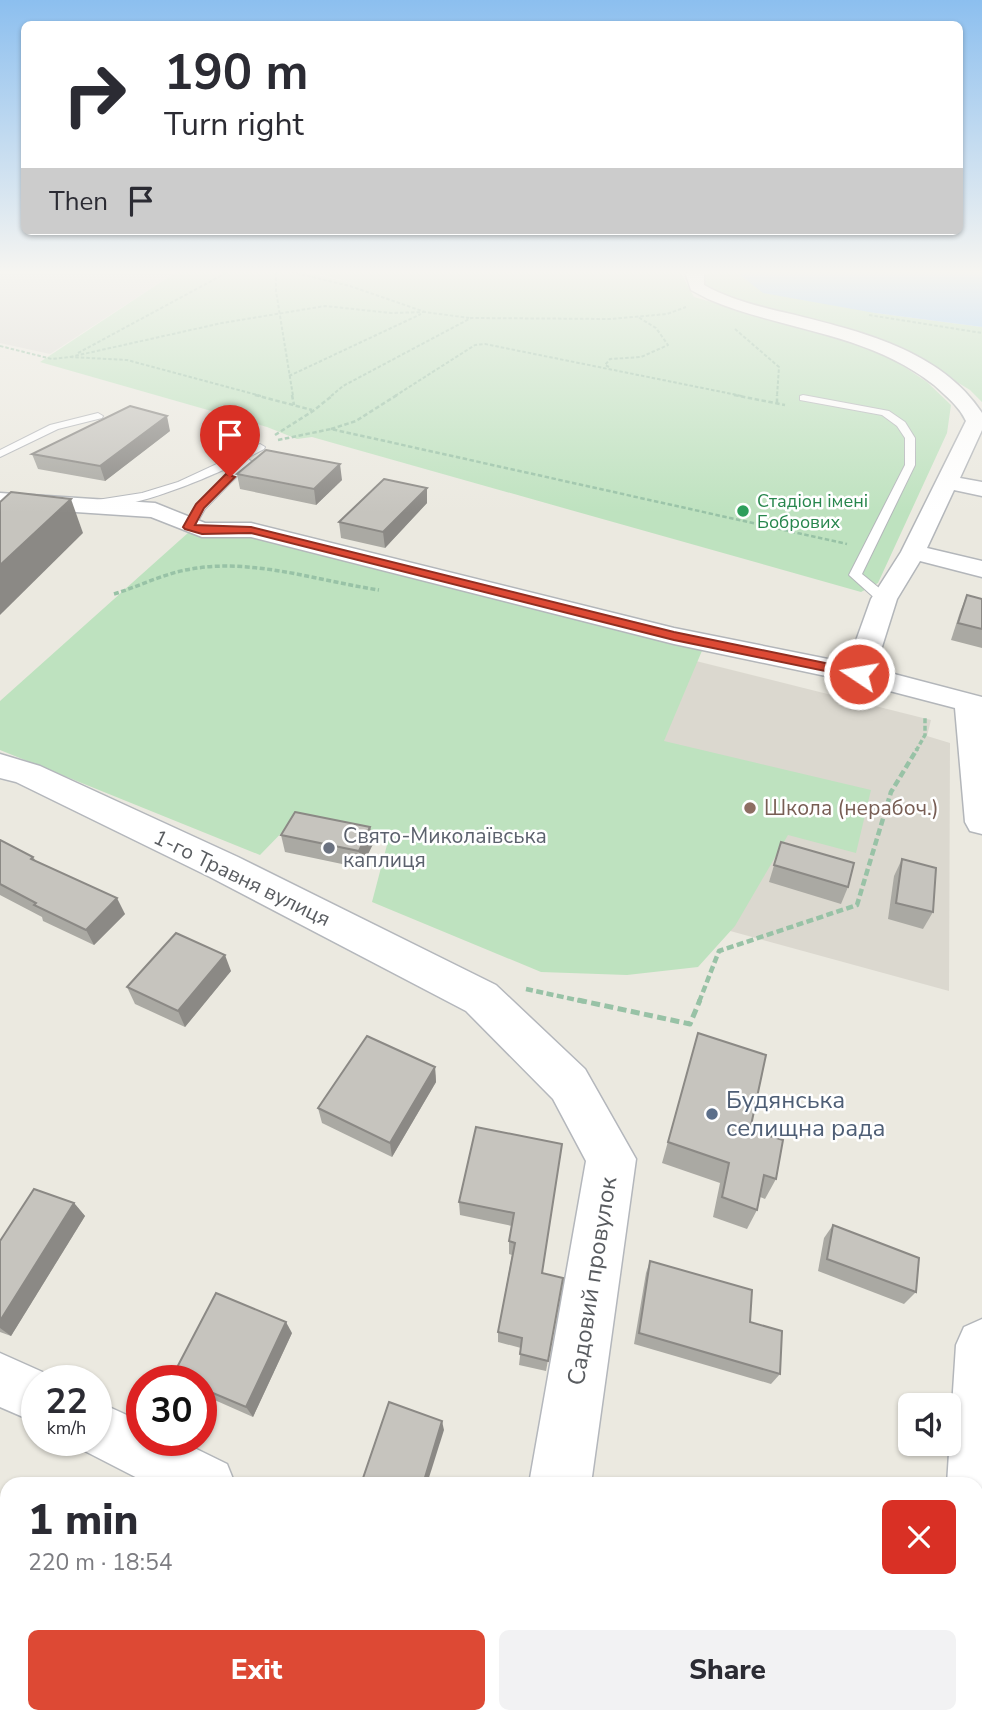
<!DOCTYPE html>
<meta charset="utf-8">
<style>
:root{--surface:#fff;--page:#f2f2f3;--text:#2b2b33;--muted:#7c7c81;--accent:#dd4934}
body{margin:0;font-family:"Nunito Sans",sans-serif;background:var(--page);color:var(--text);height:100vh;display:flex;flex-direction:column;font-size:26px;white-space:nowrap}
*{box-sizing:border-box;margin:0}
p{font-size:23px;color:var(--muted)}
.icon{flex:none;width:38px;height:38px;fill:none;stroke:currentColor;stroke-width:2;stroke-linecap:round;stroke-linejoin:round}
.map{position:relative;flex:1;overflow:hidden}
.panel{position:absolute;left:0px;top:1477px;width:984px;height:247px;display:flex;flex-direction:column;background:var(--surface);border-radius:21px 21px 0 0;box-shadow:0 2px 5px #0004}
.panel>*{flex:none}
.banner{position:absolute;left:21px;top:21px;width:942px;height:214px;border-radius:10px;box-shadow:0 2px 5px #0004;background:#fff;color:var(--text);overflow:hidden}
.controls{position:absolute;left:898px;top:1393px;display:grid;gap:14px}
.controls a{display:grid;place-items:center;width:63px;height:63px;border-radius:10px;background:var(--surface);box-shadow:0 2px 5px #0004;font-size:35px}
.speed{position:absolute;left:21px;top:1365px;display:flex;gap:14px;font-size:35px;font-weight:700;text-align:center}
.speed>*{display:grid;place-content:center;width:91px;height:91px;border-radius:50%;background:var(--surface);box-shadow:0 2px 5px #0004;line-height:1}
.speed small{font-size:18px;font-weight:400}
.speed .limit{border:10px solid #d22;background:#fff;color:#111}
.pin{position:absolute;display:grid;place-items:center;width:60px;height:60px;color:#fff;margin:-72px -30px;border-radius:50% 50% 50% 0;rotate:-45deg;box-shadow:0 0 7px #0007}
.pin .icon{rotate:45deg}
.me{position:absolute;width:77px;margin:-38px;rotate:282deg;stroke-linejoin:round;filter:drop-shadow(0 0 5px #0008)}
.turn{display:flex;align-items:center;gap:24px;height:147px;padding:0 28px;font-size:32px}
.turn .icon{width:91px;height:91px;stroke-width:2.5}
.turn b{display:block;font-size:49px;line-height:60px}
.then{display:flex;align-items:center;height:66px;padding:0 28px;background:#0003;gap:14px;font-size:26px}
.round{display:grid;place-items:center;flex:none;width:74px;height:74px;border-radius:10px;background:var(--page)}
.overview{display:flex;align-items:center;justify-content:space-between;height:119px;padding:0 28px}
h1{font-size:42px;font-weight:800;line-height:52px}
.primary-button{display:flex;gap:14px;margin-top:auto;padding:14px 28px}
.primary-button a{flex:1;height:80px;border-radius:10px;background:var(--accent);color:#fff;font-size:28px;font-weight:800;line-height:80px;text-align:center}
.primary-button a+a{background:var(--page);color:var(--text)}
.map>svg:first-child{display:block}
</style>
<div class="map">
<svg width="982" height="1723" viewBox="0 0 982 1723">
<rect width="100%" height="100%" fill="#ebe9e0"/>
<polygon fill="#dddbd5" points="0,272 176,272 50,354 0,343"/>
<polygon fill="#dbd8cf" points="628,644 931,720 927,736 950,743 949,991 519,873"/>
<g fill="#bee2bf">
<polygon points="176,272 307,272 359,285 312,272 680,272 694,297 863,346 897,362 927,382 951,405 947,433 878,583 861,592 312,437 297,439 267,427 40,362"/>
<polygon points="710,272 743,272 740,275 875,313 982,327 982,402 970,390 929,365 720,299 702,289 704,277"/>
<polygon points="252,530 704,646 664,741 871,790 856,853 788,835 735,926 698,967 627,975 541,972 372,902 388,841 294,820 260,855 0,750 0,701 189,532"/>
<polygon points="0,1590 7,1592 7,1717 348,1717 358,1723 0,1723"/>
</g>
<polygon fill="#a2d0f9" points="743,272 982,272 982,327 875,313 763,293 740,275"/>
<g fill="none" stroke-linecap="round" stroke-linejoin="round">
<defs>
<g id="lane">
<polygon points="803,395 889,411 905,422 915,438 915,465 862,574 889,596 889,602 879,602 849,575 905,465 905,438 897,426 882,415 800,400 800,396"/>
<polygon points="98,413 103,416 102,418 58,429 0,457 0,450 50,425"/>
<path d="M260,444L265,447L264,449L247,458L251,461L250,463L205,509L193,530L183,527L196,505L238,463C214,475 114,519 91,503L97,500L142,493L178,482Z"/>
</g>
<g id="street">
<path d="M688,272H704V285C731,300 761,307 791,314C859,331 941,350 982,413V430L960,478L982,482V496L954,490L927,548L982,561V577L920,561L897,599L875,669L982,697V834L970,831L965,822L955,708L859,683L674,644L251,537H202L151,517L0,507V493L155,503L205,523H251L674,628L848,663L871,599L901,552L966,421C959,406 946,396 934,385C867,332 783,331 708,299L691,290L686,275Z"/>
<polygon points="982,1319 982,1509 976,1511 976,1484 947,1484 956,1345 964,1327"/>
<polygon points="0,1353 56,1378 57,1381 37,1381 37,1423 0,1407"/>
<polygon points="96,1401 142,1422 142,1440 178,1440 227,1464 235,1484 149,1484 77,1447 74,1440 96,1440"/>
<polygon points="976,1690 982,1693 982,1723 932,1723 932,1717 976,1717"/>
</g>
<g id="secondary">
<polygon points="0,754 40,766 238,857 496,985 585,1069 636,1159 591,1484 529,1484 586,1161 553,1099 466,1011 210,877 16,782 0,778"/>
<polygon points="622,1717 700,1717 703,1723 625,1723"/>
</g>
</defs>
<use href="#lane" stroke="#b3b6ba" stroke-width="2"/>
<use href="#street" stroke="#b3b6ba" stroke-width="3"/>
<use href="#secondary" stroke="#b4b7bc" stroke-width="3"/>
<g stroke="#98c2a6" stroke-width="2" stroke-dasharray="3.5 2" stroke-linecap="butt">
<polyline points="276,272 276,291 293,396"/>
<polyline points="291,272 350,286 425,312 469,318"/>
<polyline points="869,315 982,333"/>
<polyline points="735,329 779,367 777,396"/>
<polyline points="0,346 52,359 70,357 127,360 261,396"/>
<polyline points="78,353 228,272"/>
<polyline points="70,357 222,323 325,306 391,313 425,312"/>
<polyline points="609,367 605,365 610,359 641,357 668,345 656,328 638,317"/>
<polyline points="289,376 421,314"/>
<polyline points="331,396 343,386 471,318 611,319 667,314 686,307"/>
<polyline points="395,396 475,345 485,344 742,396"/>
</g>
<g stroke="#98c2a6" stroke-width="2.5" stroke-dasharray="4.5 2.5" stroke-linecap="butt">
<polyline points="255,395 312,410"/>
<polyline points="292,395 294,405"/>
<polyline points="734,395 785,405"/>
<polyline points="777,403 777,395"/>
<polyline points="331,429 356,421 397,395"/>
<polyline points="275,435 313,411 333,395"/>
<polyline points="278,440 331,429 847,544"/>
</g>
<g stroke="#98c2a6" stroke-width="3.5" stroke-dasharray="5 2.5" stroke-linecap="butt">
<path d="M114,594C140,586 165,573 191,569C253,558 319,581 379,590"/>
<polyline points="916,751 925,735 925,718"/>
</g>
<g stroke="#98c2a6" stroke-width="4.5" stroke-dasharray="7 3.5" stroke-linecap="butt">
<polyline points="526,989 586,1002"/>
<polyline points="699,1002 719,951 857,905 891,792 917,749"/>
</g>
<polyline stroke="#98c2a6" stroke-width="5" stroke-dasharray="9 4.5" stroke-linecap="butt" points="578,1000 690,1024 700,1000"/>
<g stroke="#98c2a6" stroke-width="7" stroke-dasharray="11 5" stroke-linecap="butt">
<polyline points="226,1723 232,1717"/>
<polyline points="527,1723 528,1717"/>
</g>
<use href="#lane" fill="#fff" fill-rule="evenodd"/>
<use href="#street" fill="#fff" fill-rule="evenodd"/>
<use href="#secondary" fill="#fff" fill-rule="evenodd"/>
</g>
<g fill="#aaa9a3">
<polygon points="170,431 105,481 38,469 32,454"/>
<polygon points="237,474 342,480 316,505 240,489"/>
<polygon points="427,488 427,503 385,548 341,538 339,522"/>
<polygon points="967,595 982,599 982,648 951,640 960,612"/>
<polygon points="370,827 373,844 361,868 285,852 281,835"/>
<polygon points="0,840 33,857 36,861 125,914 94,945 43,921 42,917 0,895"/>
<polygon points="781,842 848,887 841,904 769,882"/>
<polygon points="902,859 933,912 923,929 888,919 894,876"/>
<polygon points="231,971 185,1027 135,1004 127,987"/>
<polygon points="698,1033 750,1130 776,1179 765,1199 760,1197 757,1210 747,1229 713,1217 720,1183 662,1163"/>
<polygon points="435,1067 436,1082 392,1157 322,1123 318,1108"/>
<polygon points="476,1127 542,1274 563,1278 546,1371 519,1365 521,1348 498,1342 498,1332 512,1255 509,1254 509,1241 512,1226 460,1215 459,1202"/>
<polygon points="74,1203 85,1216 11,1336 0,1332 0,1241"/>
<polygon points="833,1225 916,1292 904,1304 818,1271 824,1238"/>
<polygon points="650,1261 750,1322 780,1374 771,1384 634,1344 646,1273"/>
<polygon points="292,1333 253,1417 201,1394 201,1381 178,1381 173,1375"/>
</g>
<g fill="#8b8985">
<polygon points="167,416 170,431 105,481 100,466"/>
<polygon points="340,464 342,480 316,505 314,489"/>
<polygon points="427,488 427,503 385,548 383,532"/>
<polygon points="71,499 83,533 0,615 0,565"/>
<polygon points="370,827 373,844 361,868 359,851"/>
<polygon points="117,898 125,914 94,945 86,930"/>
<polygon points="225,955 231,971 185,1027 178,1011"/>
<polygon points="435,1067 436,1082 392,1157 390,1143"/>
<polygon points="74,1203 85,1216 11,1336 0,1328 0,1321"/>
<polygon points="286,1322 292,1333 253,1417 246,1407"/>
<polygon points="442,1421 444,1430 427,1484 423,1484"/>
</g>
<g fill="#c6c4be" stroke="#8b8985" stroke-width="2">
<polygon points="130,406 167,416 100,466 32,454"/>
<polygon points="266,450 340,464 314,489 237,474"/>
<polygon points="384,479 427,488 383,532 339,522"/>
<polygon points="11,492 71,499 0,565 0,502"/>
<polygon points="967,595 982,599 982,629 958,623"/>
<polygon points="295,812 370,827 359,851 281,835"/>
<polygon points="0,840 33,857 31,859 117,898 86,930 34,905 36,903 0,884"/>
<polygon points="781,842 854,863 848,887 774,865"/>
<polygon points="902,859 936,868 933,912 896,903"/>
<polygon points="176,933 225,955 178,1011 127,987"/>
<polygon points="698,1033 766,1055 750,1130 783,1140 776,1179 764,1175 757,1210 722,1197 729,1163 668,1142"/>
<polygon points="367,1036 435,1067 390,1143 318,1108"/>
<polygon points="476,1127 562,1144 542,1273 563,1278 548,1361 520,1354 522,1338 498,1332 515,1243 509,1241 514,1213 459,1202"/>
<polygon points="34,1189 74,1203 0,1321 0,1241"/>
<polygon points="833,1225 919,1258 916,1292 827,1259"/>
<polygon points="650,1261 752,1290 750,1322 782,1331 780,1374 639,1333"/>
<polygon points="216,1293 286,1322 246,1407 201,1388 201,1381 185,1381 173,1375"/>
<polygon points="389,1402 442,1421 423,1484 361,1484"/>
</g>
<linearGradient id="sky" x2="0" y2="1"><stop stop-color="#8cbfef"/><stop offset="0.53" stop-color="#f6f5f1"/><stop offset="1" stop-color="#f6f5f1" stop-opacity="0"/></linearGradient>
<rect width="982" height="513" fill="url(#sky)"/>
<polygon fill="#dd4934" stroke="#902f22" stroke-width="2" points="226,474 235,477 204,508 195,525 251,527 674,632 859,670 866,674 859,678 674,640 251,533 202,534 185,529 183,527 196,504"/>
<circle fill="#2e9e5b" stroke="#fff" stroke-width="2.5" cx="743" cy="511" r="7"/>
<circle fill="#8d6e63" stroke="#fff" stroke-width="2.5" cx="750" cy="808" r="7"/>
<circle fill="#6b7280" stroke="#fff" stroke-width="2.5" cx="329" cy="848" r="7"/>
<circle fill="#5c6f8a" stroke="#fff" stroke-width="2.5" cx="712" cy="1114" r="7"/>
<g text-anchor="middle" stroke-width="5" stroke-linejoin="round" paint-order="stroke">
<g font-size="18" fill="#27864d" stroke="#fff" text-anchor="start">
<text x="757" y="507">Стадіон імені<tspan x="757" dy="21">Бобрових</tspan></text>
</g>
<g font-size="21" fill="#785e54" stroke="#fff" text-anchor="start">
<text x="764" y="815">Школа (нерабоч.)</text>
</g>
<g font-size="21" fill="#5b616d" stroke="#fff" text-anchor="start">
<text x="343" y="843">Свято-Миколаївська<tspan x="343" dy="24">каплиця</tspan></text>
</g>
<g font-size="21" fill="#595c60" stroke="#fff">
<text transform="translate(242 878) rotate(26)" y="7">1-го Травня вулиця</text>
</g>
<g font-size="24" fill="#4e5e75" stroke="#fff" text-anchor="start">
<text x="726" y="1108">Будянська<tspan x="726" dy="28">селищна рада</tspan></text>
</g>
<g font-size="24" fill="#595c60" stroke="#fff">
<text transform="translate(592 1281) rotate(-81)" y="8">Садовий провулок</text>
</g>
</g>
</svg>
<div class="controls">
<a><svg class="icon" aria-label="sound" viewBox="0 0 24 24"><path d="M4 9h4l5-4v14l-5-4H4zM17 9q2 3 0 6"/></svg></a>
</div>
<div class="speed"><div>22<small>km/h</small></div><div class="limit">30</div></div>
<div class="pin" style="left:230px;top:477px;background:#d93025"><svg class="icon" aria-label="arrive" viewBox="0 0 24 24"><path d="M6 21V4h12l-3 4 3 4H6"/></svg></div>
<svg class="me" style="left:859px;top:674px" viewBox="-20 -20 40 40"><circle r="17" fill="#dd4934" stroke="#fff" stroke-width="3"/><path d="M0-11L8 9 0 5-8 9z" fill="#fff"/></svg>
<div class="banner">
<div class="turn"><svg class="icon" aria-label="right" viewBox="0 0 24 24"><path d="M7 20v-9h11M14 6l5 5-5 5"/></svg><div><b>190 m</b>Turn right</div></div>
<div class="then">Then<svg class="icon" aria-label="arrive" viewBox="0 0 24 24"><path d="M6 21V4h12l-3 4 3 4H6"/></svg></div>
</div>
<section class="panel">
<div class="overview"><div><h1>1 min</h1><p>220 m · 18:54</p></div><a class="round" style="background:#d93025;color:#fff"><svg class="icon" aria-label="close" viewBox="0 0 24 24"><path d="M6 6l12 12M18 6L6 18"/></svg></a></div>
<div class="primary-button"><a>Exit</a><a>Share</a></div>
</section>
</div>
